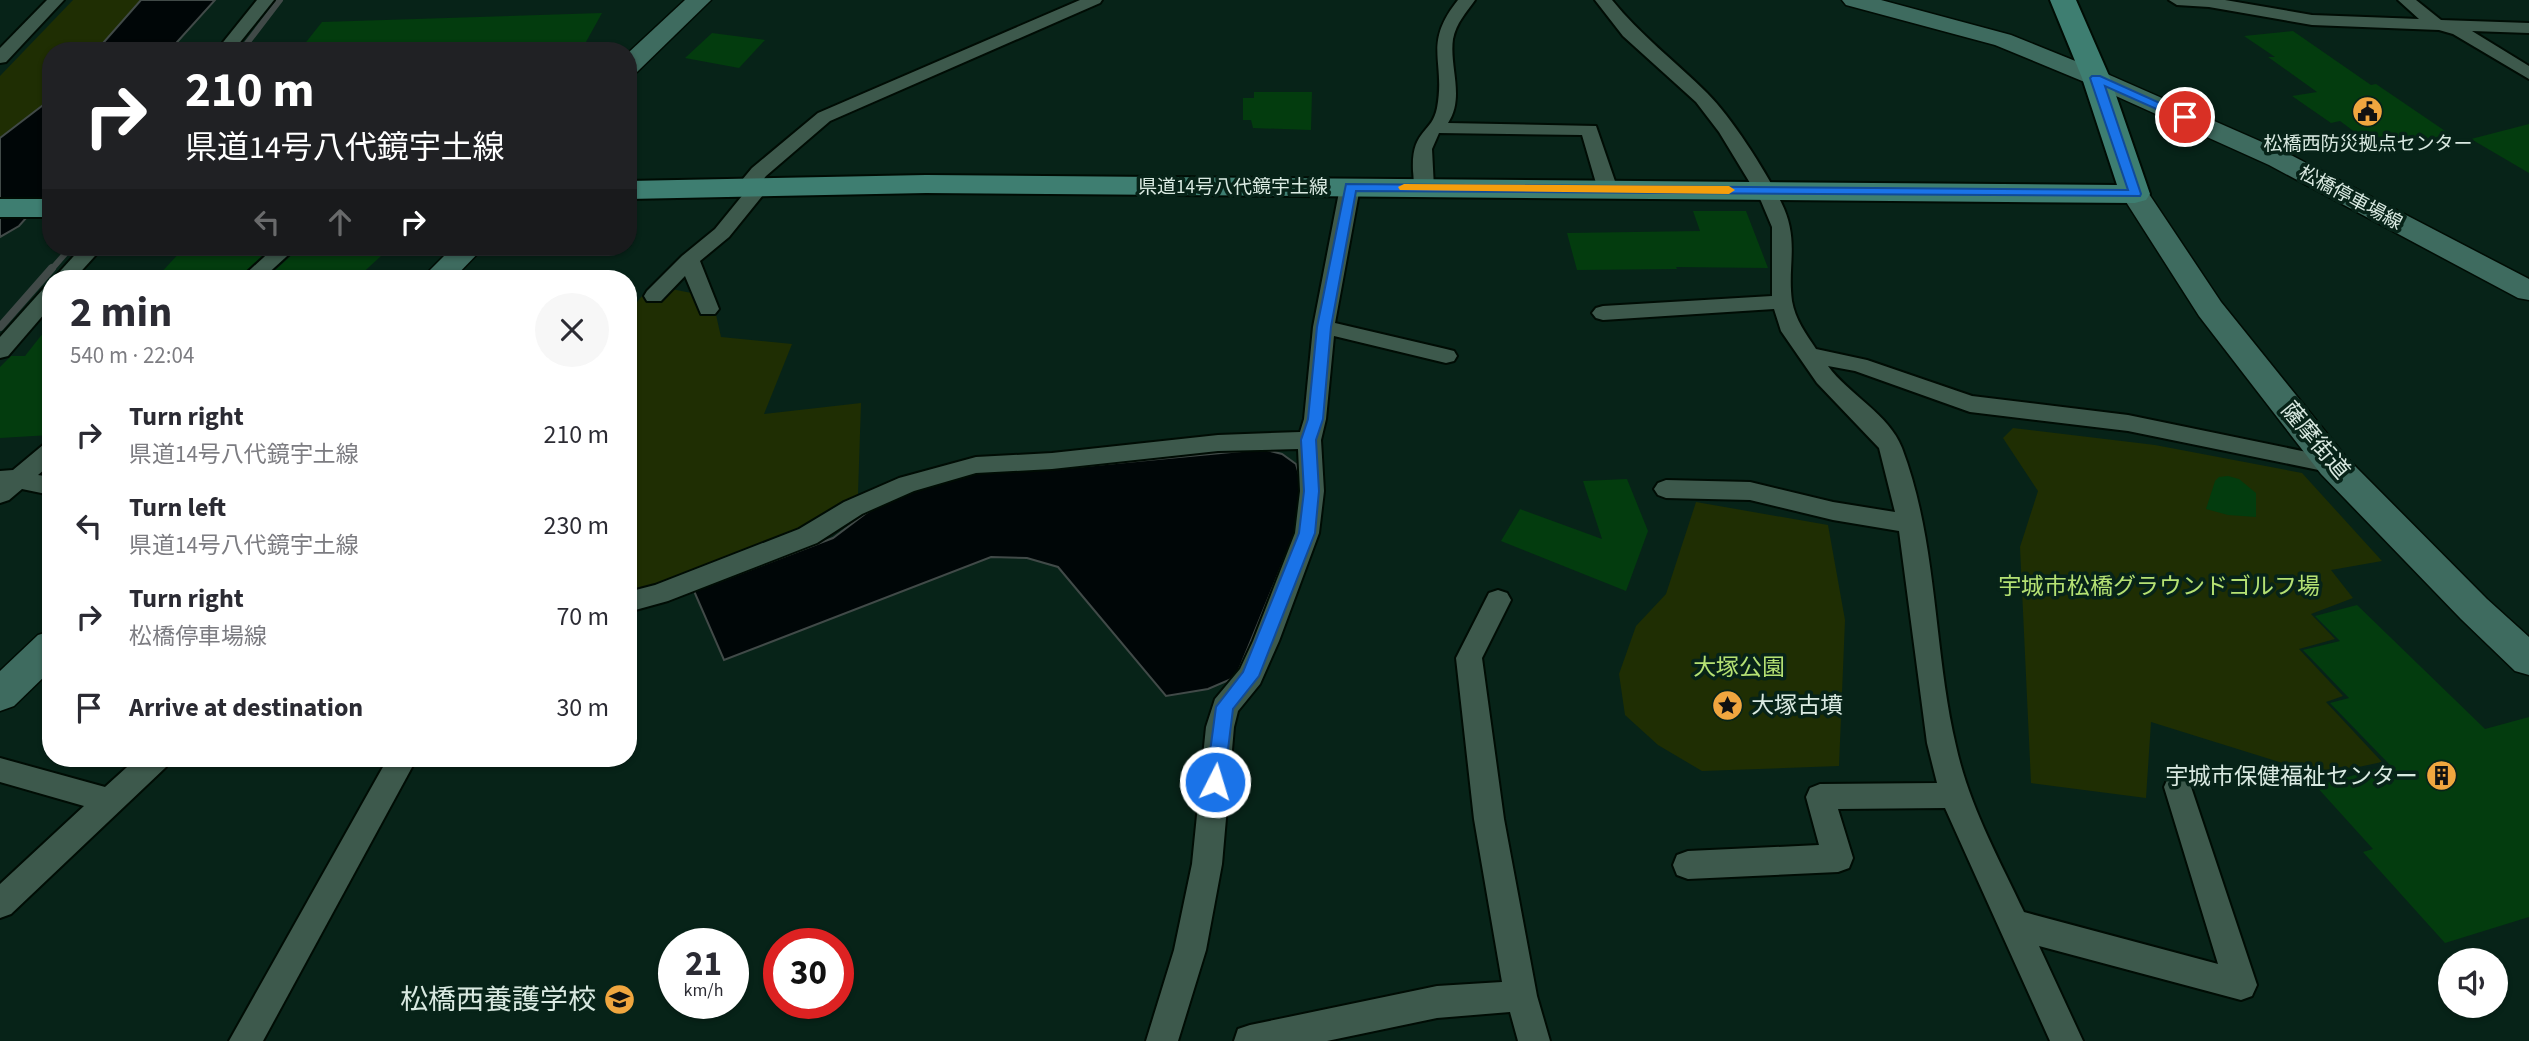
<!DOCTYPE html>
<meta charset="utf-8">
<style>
:root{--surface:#fff;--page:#f7f7f7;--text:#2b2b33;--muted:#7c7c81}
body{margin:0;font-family:"Source Sans 3","Noto Sans JP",sans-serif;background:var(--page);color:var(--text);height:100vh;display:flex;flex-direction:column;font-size:26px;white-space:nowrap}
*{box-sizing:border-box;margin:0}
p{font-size:23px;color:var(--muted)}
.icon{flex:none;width:38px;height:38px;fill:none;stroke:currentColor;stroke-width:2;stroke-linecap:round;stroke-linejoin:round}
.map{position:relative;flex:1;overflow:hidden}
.drawer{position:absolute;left:42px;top:270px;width:595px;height:497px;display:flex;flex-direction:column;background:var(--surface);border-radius:28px;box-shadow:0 2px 5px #0004}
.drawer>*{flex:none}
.hud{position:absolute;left:42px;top:42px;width:595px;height:214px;border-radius:28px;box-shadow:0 2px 5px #0004;background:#202124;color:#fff;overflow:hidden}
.buttons{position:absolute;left:2438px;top:948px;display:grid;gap:14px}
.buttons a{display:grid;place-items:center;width:70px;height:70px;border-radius:50%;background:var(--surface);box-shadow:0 2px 5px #0004;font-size:35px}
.speed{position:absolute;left:658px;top:928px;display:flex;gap:14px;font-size:35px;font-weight:700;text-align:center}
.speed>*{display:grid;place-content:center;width:91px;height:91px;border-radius:50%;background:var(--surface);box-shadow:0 2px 5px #0004;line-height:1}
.speed small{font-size:18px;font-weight:400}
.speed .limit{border:10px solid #d22;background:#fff;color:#111}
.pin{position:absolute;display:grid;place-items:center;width:60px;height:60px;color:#fff;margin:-30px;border:4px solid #fff;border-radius:50%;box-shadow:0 2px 7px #0007}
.me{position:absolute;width:77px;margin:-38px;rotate:5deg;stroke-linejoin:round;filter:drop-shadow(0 0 5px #0008)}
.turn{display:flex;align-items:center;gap:24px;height:147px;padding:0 28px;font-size:32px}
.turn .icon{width:91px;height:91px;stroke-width:2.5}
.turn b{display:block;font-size:49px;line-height:60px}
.lanes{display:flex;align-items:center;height:66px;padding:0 28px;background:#0003;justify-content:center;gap:35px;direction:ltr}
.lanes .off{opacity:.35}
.round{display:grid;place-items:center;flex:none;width:74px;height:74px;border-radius:37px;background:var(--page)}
.headline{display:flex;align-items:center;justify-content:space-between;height:119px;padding:0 28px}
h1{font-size:42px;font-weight:700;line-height:52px}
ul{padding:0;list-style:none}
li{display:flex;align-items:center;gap:21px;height:91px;padding:0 28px}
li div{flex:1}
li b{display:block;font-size:26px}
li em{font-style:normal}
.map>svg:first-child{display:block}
</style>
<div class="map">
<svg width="2529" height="1041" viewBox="0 0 2529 1041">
<rect width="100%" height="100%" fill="#072318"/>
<g fill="#1f2e03">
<polygon points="73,0 141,0 96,51 51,51 51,99 0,138 0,76"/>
<polygon points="651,285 712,297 721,337 792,344 764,414 861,403 858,494 797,534 642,590 628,593 628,313"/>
<polygon points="2013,428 2155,445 2302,473 2382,561 2331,570 2353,598 2311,614 2335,639 2299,649 2343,696 2326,702 2382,762 2321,775 2151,722 2146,798 2031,783 2020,547 2038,491 2003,438"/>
<polygon points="1696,502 1828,525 1845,620 1839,766 1702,771 1658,745 1625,715 1619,674 1636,626 1666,594"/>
</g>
<g fill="#000607" stroke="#414a48" stroke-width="2">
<polygon points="141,0 215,0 169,51 96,51"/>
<polygon points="51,99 51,190 19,226 0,237 0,138"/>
<polygon points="1263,449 1282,454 1296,464 1302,485 1300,521 1236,677 1208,689 1166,696 1058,567 1027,558 991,557 724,660 694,591 833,538 865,514 904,491 977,470 1043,470"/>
</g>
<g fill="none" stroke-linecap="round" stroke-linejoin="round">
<g stroke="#414a48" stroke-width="6">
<polyline points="241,51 280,0"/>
<polyline points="51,270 71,247"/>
</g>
<polyline stroke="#414a48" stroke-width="8" points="0,327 52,268"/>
</g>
<g fill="#033c0e">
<polygon points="602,13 581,51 299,51 322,22"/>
<polygon points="2293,31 2371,85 2376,84 2451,135 2375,147 2340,121 2331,123 2292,96 2317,92 2268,57 2275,57 2244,36"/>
<polygon points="712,33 765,40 739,68 685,58"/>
<polygon points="1254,92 1312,92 1311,130 1253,128 1251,120 1243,120 1243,98 1254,98"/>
<polygon points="2529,124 2529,173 2471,139"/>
<polygon points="1693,211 1746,211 1768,268 1676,267 1677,269 1577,270 1567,233 1700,231"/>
<polygon points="185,247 235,247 269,249 239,278 156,278"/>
<polygon points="307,247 315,247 381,256 357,278 267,278 297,250 303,251"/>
<polygon points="51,323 51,435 0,438 0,367 11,356 25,356"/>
<polygon points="2228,476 2239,479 2256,493 2256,517 2228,515 2206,509 2215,481 2219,477"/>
<polygon points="1627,479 1648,531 1626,591 1501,541 1520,509 1602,539 1583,481"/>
<polygon points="2357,605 2485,729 2529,717 2529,917 2445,943 2363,852 2373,849 2316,786 2390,765 2330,703 2349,698 2303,650 2340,641 2315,616"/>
</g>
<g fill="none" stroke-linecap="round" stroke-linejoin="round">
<defs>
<g id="street">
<polygon points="47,0 64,0 6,62 0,63 0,48"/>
<polygon points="257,0 274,0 233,51 216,51"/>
<polygon points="1080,0 1102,0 1100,3 830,121 766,176 762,181 770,186 767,190 729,237 700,261 719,309 715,314 701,314 685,276 661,301 647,301 644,296 647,291 682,256 715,229 746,191 737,186 752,168 818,113"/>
<path d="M1458,0H1475C1466,13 1456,23 1453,39C1449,67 1465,97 1448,123L1596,126L1618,190L1615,194H1601L1598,190L1582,135L1439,133L1432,149L1434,188L1431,192H1417C1413,186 1414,179 1413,171C1411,129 1432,134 1437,108C1446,60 1422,45 1458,0Z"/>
<path d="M1595,0H1612C1640,35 1675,61 1707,93C1732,118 1765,170 1781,202C1800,240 1787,264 1792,301C1795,319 1806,334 1816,349L1867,360L1972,396L2128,415L2341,459L2345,465L2341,471L2333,473L2128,431L1970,412L1855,371L1828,366C1848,394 1889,414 1902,448C1938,543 1933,648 1956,746C1969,805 1998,857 2024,912L2218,964L2164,787L2168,778L2178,774L2188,778L2257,985L2252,996L2241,1000L2039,946L2083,1041H2050L1945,808L1838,809L1853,858L1849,868L1838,872L1688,879L1677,875L1673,865L1677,855L1688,851L1819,845L1806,797L1810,788L1820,784L1937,783L1927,743L1899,531L1833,520L1750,500L1666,498L1658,495L1654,489L1658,483L1666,480L1750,482L1833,502L1895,512L1879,448L1817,383L1781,331L1774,309L1603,320L1596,318L1592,313L1596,308L1603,306L1772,296V227L1761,201L1719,132L1696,102L1623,36Z"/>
<polygon points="2169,0 2225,0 2312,15 2419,19 2398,0 2416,0 2441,20 2529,23 2529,33 2472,31 2529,66 2529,79 2453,34 2439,30 2312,25 2209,7 2177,5"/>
<polygon points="1350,181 1360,187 1335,323 1446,349 1454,351 1457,356 1454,361 1446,363 1334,336 1326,419 1321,440 1324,491 1319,533 1279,641 1260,684 1238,711 1234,727 1222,864 1206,950 1178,1041 1146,1041 1174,950 1192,864 1206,727 1215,699 1240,669 1253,641 1295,533 1300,491 1298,449 1218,451 1052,469 976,473 914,491 862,514 817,543 668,601 628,612 628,592 655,585 799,529 844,502 899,478 976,457 1052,453 1218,435 1300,432 1304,419 1313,327 1340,187"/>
<polygon points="82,247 103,247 75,278 54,278"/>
<polygon points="275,247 297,247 263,278 241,278"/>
<polygon points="51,286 51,306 8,356 0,358 0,337 44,288"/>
<polygon points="51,443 51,464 38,475 51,477 51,495 22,489 9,500 0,503 0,471 13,470 43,445"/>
<polygon points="1498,590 1507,593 1511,600 1482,658 1504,819 1537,996 1550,1041 1518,1041 1510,1012 1437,1018 1327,1041 1234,1041 1238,1029 1250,1025 1437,986 1502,982 1474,819 1456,658 1489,593"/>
<polygon points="0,758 105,787 137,758 170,758 166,767 11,914 0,918 0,884 84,806 0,782"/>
<polygon points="388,758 417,758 263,1041 229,1041"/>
</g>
<g id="secondary">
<polygon points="685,0 711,0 637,72 628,74 628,53"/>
<polygon points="1842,0 1881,0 2011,35 2105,73 2287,153 2529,279 2529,300 2518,298 2269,165 2087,83 1995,45 1846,5"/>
<polygon points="2135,186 2145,188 2221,302 2345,456 2487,599 2529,637 2529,675 2515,671 2461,619 2321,474 2199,316 2121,194 2125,188"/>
<polygon points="453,247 484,247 454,278 422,278"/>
<polygon points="51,631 51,670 14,706 0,711 0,671 38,635"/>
</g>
<g id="primary">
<polygon points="2050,0 2076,0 2110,78 2150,194 2146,200 2135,203 926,193 628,199 628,181 926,175 2117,185 2082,78"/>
<rect x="0" y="199" width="51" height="18"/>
</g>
</defs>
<use href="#street" stroke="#000c04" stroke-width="4"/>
<use href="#secondary" stroke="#000c04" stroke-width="3"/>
<use href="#primary" stroke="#000c04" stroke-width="4"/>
<use href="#street" fill="#3d594c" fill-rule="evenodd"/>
<use href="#secondary" fill="#3e6b5f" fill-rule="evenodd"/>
<use href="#primary" fill="#3e7e71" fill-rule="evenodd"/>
</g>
<polygon fill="#1a73e8" stroke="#114b97" stroke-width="2" points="2092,76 2100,76 2191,117 2181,120 2105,86 2141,194 2140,196 1356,191 1331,327 1323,419 1316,440 1319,491 1315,533 1259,676 1233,709 1224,782 1221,787 1215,790 1208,787 1206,782 1216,707 1243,672 1299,533 1304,491 1301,440 1308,419 1317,327 1346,184 2128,190 2090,78"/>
<polygon fill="#f59e0b" points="1404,184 1729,186 1735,190 1729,194 1400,190 1398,187"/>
<defs>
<symbol id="civic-disc" viewBox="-11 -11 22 22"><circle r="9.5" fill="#f0a63f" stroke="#072318"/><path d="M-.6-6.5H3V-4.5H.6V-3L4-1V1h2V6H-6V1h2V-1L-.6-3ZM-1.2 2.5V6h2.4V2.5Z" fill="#111"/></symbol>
<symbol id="sight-disc" viewBox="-11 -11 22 22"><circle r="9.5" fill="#f0a63f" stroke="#072318"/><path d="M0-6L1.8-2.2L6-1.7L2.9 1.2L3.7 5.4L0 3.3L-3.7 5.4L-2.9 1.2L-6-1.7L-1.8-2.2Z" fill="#111"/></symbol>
<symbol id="building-disc" viewBox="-11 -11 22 22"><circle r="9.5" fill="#f0a63f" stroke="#072318"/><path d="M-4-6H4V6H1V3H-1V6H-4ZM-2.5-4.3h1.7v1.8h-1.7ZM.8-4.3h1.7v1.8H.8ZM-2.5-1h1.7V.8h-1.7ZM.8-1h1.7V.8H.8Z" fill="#111"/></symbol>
<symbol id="school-disc" viewBox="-11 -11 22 22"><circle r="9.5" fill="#f0a63f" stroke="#072318"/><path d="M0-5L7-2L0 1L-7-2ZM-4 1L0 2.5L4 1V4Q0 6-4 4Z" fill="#111"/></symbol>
</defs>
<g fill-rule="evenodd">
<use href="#civic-disc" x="2350" y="94" width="35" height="35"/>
<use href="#sight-disc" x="1710" y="688" width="35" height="35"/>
<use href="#building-disc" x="2424" y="758" width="35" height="35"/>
<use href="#school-disc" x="602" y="982" width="35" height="35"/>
</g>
<g text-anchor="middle" stroke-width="7" stroke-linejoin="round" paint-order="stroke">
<g font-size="19" fill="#d9e9e1" stroke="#072318">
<text x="2368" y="150">松橋西防災拠点センター</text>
</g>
<g font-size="19" fill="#d9e9e1" stroke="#072318">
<text x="1233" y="193">県道14号八代鏡宇土線</text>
<text transform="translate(2351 197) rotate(28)" y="7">松橋停車場線</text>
</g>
<g font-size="23" fill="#d9e9e1" stroke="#072318">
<text transform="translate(2316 440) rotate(50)" y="8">薩摩街道</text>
</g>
<g font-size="23" fill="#b5e173" stroke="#072318">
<text x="2159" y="594">宇城市松橋グラウンドゴルフ場</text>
<text x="1739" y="675">大塚公園</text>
</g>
<g font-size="23" fill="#d9e9e1" stroke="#072318" text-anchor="start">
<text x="1751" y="713">大塚古墳</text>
<text x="2418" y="784" text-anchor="end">宇城市保健福祉センター</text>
</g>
<g font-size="28" fill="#d9e9e1" stroke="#072318" text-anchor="end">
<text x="596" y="1009">松橋西養護学校</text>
</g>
</g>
</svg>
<div class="buttons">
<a><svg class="icon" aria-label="sound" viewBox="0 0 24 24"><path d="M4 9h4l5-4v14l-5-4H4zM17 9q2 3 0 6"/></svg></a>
</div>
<div class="speed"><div>21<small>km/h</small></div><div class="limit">30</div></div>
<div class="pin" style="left:2185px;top:117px;background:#d93025"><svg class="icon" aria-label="arrive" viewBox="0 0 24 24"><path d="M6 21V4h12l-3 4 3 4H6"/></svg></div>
<svg class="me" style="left:1215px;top:782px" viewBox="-20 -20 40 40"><circle r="17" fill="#1a73e8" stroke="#fff" stroke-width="3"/><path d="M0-11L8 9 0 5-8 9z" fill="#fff"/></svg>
<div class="hud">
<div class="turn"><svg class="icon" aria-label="right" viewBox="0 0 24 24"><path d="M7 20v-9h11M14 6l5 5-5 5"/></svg><div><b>210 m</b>県道14号八代鏡宇土線</div></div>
<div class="lanes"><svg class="icon off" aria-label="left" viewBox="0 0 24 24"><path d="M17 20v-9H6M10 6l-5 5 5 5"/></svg><svg class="icon off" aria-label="ahead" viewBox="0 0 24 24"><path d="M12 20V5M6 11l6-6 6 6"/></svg><svg class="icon" aria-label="right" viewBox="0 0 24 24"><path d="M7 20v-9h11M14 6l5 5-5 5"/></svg></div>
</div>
<section class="drawer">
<div class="headline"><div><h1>2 min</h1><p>540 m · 22:04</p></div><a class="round"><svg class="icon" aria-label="close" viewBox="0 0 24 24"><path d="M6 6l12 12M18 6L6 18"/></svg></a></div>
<ul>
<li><svg class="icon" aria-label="right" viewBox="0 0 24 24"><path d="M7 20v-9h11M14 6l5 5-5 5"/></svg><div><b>Turn right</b><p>県道14号八代鏡宇土線</p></div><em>210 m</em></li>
<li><svg class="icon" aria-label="left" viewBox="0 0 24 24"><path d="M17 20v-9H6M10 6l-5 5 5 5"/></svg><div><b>Turn left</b><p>県道14号八代鏡宇土線</p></div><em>230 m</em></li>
<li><svg class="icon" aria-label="right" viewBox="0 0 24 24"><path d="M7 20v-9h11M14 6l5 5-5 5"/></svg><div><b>Turn right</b><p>松橋停車場線</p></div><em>70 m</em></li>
<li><svg class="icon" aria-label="arrive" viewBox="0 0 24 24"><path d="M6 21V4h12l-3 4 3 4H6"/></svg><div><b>Arrive at destination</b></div><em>30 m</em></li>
</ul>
</section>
</div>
